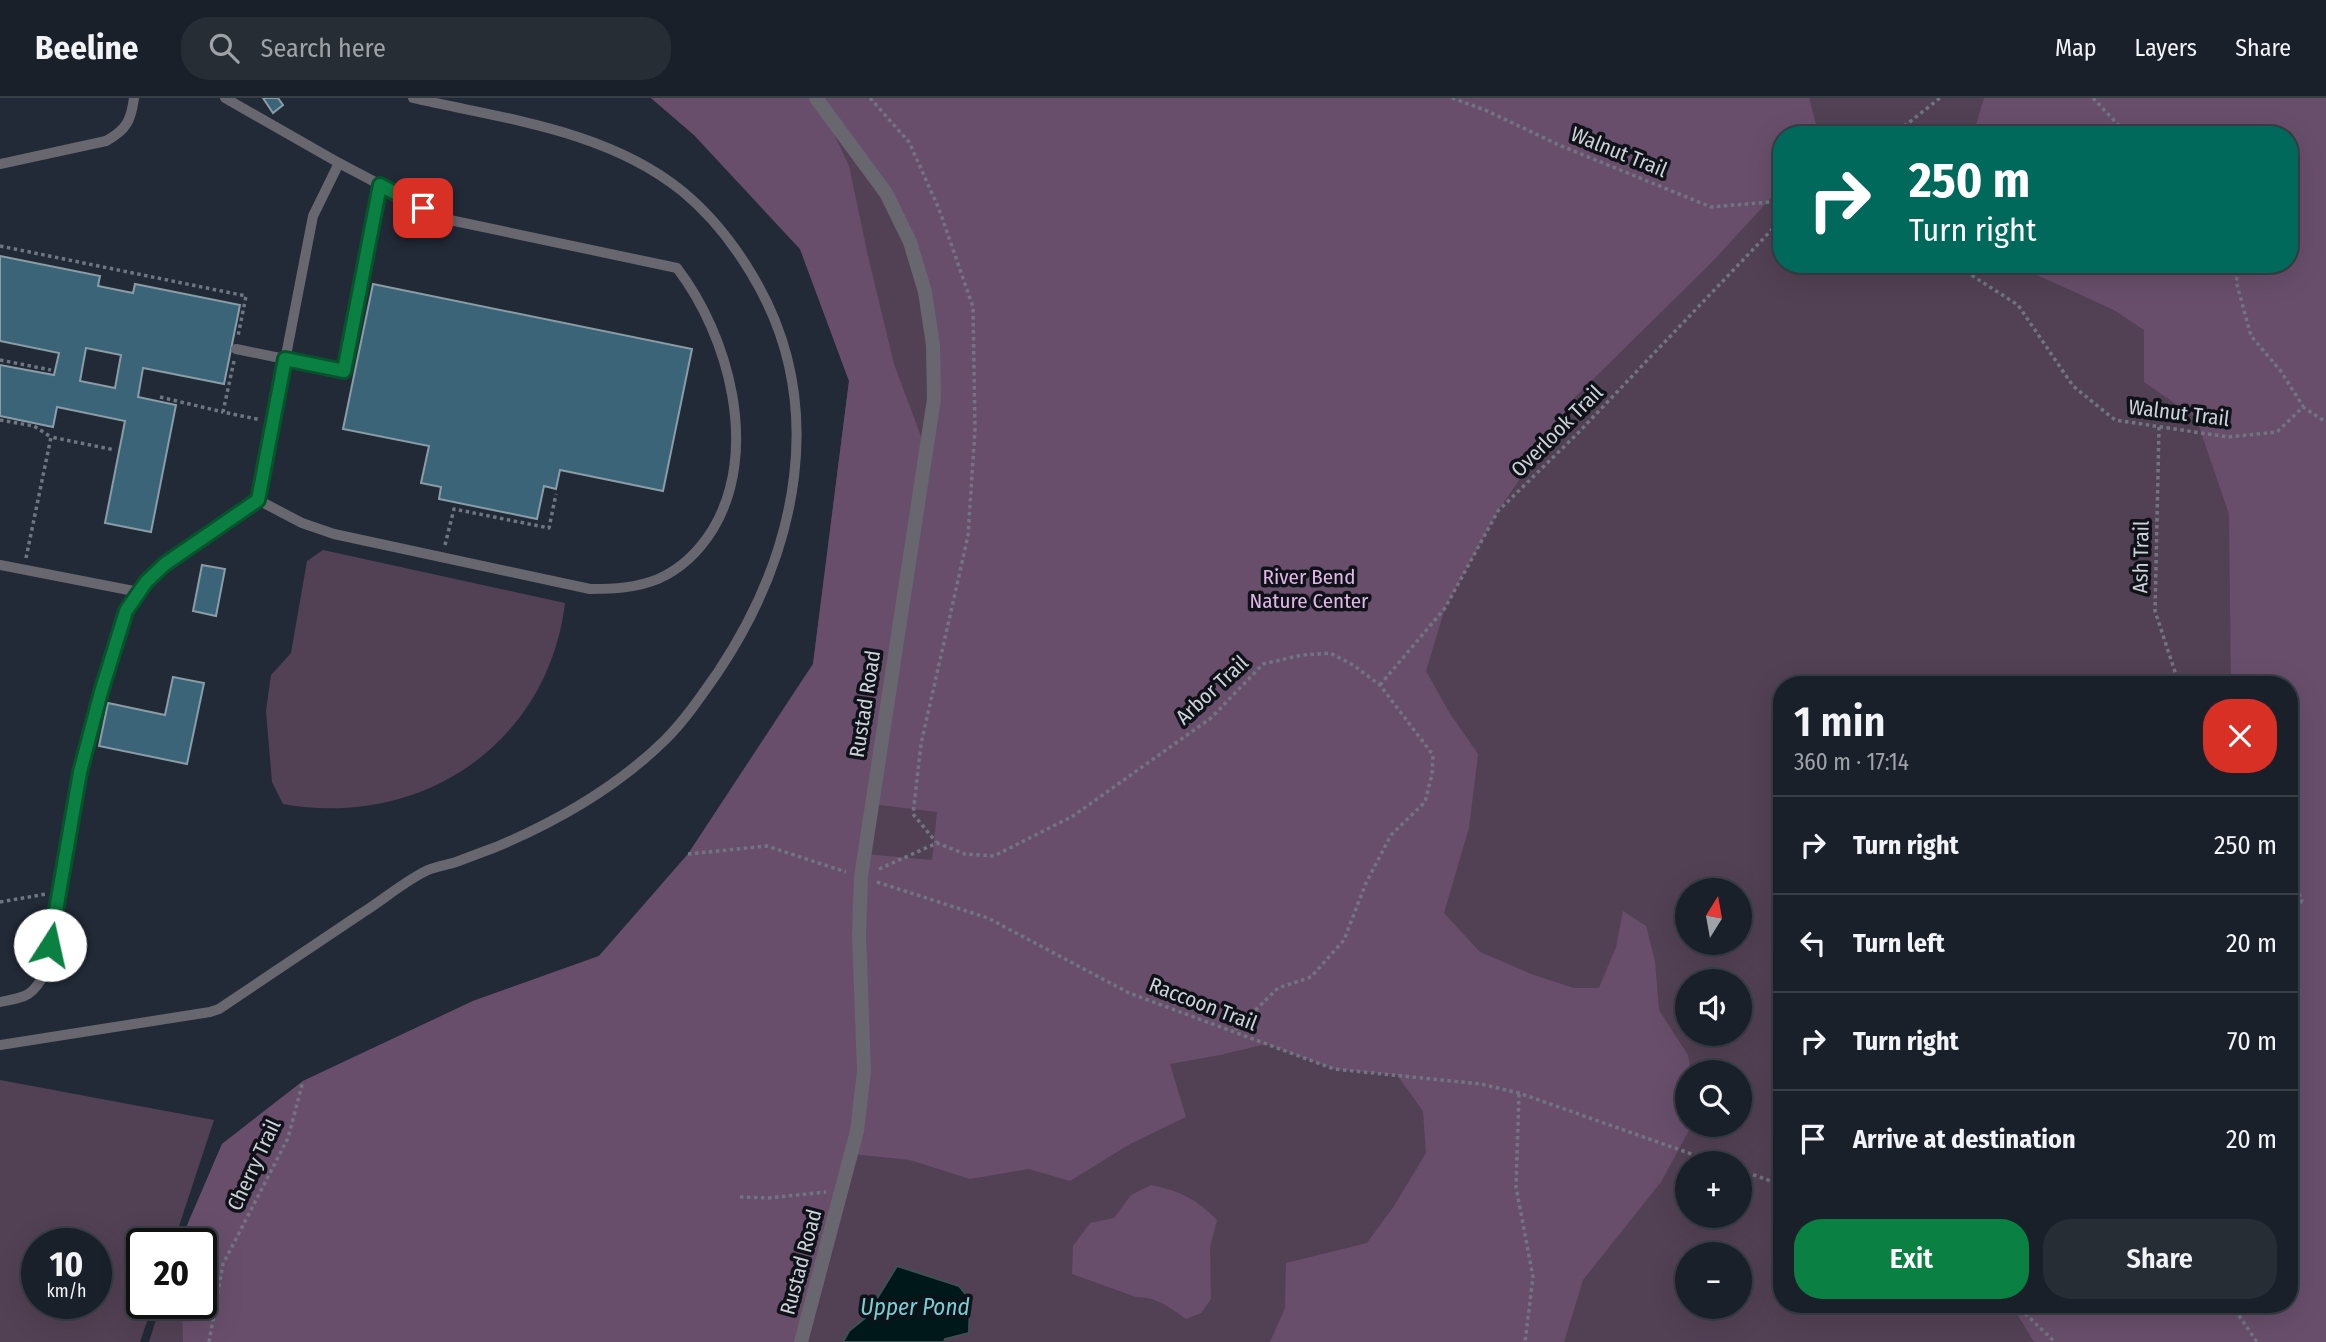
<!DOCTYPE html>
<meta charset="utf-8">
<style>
:root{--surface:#1a2029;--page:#272d35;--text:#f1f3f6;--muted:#9fa3a8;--line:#383e46;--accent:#0b8043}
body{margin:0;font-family:"Fira Sans Condensed",sans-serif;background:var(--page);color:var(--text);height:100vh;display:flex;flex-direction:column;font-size:26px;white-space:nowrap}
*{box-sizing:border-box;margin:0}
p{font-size:23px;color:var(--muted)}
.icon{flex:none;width:38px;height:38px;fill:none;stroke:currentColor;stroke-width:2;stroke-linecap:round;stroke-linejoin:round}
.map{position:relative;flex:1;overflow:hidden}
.drawer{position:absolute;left:1773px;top:578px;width:525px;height:637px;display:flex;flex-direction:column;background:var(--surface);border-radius:28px;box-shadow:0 7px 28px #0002,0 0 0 2px var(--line)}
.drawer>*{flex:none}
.banner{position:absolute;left:1773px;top:28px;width:525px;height:147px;border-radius:28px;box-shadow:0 7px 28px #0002,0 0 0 2px var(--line);background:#00695c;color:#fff;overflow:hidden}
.needle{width:46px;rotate:11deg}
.buttons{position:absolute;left:1675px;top:780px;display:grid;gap:14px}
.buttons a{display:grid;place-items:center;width:77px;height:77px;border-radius:50%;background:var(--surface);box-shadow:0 7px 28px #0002,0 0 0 2px var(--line);font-size:35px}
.speed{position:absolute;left:21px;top:1130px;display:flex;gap:14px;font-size:35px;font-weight:700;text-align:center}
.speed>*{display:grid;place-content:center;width:91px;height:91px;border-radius:50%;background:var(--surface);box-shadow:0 7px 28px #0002,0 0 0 2px var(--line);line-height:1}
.speed small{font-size:18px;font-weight:400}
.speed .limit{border:4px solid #111;border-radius:10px;background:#fff;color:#111}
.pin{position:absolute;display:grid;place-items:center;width:60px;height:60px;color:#fff;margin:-30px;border-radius:14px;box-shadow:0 4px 10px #0006}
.me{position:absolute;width:77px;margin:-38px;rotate:10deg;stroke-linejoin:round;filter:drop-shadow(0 0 5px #0008)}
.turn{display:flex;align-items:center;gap:24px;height:147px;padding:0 21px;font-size:32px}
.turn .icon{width:91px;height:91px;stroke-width:2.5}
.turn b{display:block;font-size:49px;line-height:60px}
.round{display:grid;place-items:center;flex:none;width:74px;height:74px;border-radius:28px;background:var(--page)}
.head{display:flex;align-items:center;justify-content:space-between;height:119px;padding:0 21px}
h1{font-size:42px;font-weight:600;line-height:52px}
.button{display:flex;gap:14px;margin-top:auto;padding:14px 21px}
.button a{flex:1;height:80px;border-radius:28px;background:var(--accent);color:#fff;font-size:28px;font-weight:600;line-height:80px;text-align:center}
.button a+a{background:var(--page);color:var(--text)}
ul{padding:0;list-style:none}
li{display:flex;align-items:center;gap:21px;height:98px;padding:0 21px;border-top:2px solid var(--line)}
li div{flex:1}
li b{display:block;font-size:26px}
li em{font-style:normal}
header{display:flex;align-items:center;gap:42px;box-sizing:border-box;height:98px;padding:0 35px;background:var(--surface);border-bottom:2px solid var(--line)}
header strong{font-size:33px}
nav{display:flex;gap:38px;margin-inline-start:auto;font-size:24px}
.search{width:490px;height:63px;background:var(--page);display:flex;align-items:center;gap:18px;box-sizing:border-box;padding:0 24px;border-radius:28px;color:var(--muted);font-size:26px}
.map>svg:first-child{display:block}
</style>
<header>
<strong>Beeline</strong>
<div class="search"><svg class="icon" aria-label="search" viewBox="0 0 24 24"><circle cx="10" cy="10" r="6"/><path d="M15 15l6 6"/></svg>Search here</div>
<nav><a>Map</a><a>Layers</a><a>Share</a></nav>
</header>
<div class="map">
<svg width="2326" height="1244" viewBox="0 0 2326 1244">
<rect width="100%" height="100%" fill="#222a37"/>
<g fill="#524154" fill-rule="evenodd">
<path d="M651,0H2326V1244H149L161,1206H201V1146H180L222,1046L303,983L473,903L599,858L688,756L813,566L849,283L800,151L694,37ZM1782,37H2289V166H1782ZM1782,586H2289V1206H1782ZM1687,793H1740V845H1687ZM1687,884H1740V936H1687ZM1687,975H1740V1027H1687ZM1687,1066H1740V1118H1687ZM1687,1157H1740V1209H1687Z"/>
<path d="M323,452L565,505C548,646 421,731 283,706L272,684L266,613L271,577L291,555L307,463Z"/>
<path d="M0,982L214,1022L173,1146H142V1206H153L140,1244H0ZM96,1146V1206H37V1146Z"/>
</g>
<g fill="#684e6b" fill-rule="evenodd">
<path d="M651,0H1809L1819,37H1782L1781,89L1712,164L1576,298L1498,413L1445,510L1426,573L1449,614L1478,656L1469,730L1444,815L1480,854L1531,876L1574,890H1599L1616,849L1623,813L1646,828L1655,863L1659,912L1688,957L1691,975H1687V1027H1692L1661,1084L1583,1182L1564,1244H1270L1285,1210L1286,1165L1367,1145L1394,1108L1426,1055L1423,1013L1397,977L1334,971L1266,946L1220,957L1170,966L1186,1019L1130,1046L1070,1083L1029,1071L970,1081L910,1062L852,1056L801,1244H183L182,1206H201V1146H181V1141L222,1046L303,983L473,903L599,858L688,756L813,566L849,283L800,151L694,37ZM821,8L910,144L933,247L926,352L894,266L868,158L849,68ZM872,706L937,714L932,762L864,756Z"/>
<polygon points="1984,0 2326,0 2326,1244 2034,1244 2011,1206 2289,1206 2289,586 2231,586 2229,416 2196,320 2144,284 2144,232 2114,212 2013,166 2289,166 2289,37 1973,37"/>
<path d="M1151,1087C1182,1094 1195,1100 1217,1122L1210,1149L1211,1201L1201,1215L1186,1221C1171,1210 1155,1198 1136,1199L1072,1176L1073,1148L1090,1125L1114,1120L1131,1097Z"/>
</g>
<polygon fill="#001819" stroke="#3e5053" stroke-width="2" points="897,1168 959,1188 970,1202 969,1235 945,1241 944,1244 843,1244 849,1233 865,1220"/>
<g fill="#3b6478" stroke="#899da7" stroke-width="2" fill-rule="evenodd">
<polygon points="263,0 278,0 283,7 273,15"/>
<path d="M0,158L100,178L98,188L133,195L135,186L240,207L224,286L143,270L138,299L176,307L151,434L105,425L125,323L57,309L53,329L0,318V267L54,277L59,255L0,243ZM86,250L121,257L115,290L80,283Z"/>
<polygon points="373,186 692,251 663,393 560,372 556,391 544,388 537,421 439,401 441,389 421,385 429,348 343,331"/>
<polygon points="202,467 225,471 216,518 193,513"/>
<polygon points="173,579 204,585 187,666 99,648 108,605 165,617"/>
</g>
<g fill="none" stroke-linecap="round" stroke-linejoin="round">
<g stroke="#6f7681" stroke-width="3.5" stroke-dasharray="3.5 3.5" stroke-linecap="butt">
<polyline points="870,0 909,44 939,111 973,209 975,332 968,438 921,646 913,716 936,744"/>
<polyline points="1452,0 1485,12 1559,47 1711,109 1782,103"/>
<polyline points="2093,0 2124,33 2133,37"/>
<polyline points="1893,37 1940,0"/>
<polyline points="0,148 246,198 238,238"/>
<polyline points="1954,166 2018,207 2073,288 2115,322 2228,339 2277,334 2303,309 2326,324"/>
<polyline points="2242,166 2236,183 2251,238 2280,272 2303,308"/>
<polyline points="0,262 51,272"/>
<polyline points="234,263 223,314 261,322"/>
<polyline points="160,299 223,314"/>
<polyline points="0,322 34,328 51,339"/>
<polyline points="2159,329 2155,513 2179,586"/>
<polyline points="445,447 454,411 549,430 556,396"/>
<polyline points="26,460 51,339 115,352"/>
<polyline points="1380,587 1445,510 1498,413 1577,336 1782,121"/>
<polyline points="688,756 767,748 846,774"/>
<polyline points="879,771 937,745 965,756 994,758 1073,718 1211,620 1263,566 1302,557 1330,555 1353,567 1380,587 1433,657 1432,676 1425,704 1391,737 1366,785 1344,842 1311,879 1278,890 1233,934"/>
<polyline points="2289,777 2302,802 2289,823"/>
<polyline points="877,784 988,820 1129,895 1334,971 1481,986 1519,995 1720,1066"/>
<polyline points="0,804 46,796"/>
<polyline points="1519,996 1516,1089 1533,1179 1525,1244"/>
<polyline points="1740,1072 1782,1087"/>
<polyline points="740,1099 768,1100 826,1094"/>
<polyline points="2015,1206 2055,1244"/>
<polyline points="2231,1206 2257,1244"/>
<polyline points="209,1244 223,1166 288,1040 303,983"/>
</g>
<g stroke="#68676f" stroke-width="10">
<polyline points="225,0 339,65"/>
<path d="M0,66L106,43C126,32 131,23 134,0"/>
<polyline points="236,251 343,273 380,87"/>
<polyline points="0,467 139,494"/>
<path d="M0,904C27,899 33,898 46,873L80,674L101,594L126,513L146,484L165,466L258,402L313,118L339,65L445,121L677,170C729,238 760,353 713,431C700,452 681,471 658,481C636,490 614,491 590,491L334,436L302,425L258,402"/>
<path d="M0,947L210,914L219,911C267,879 315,847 362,815C383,802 406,782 428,772C437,768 447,767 456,764C469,759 483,754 496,749C558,723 617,689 665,642C685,622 702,597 718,574C798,454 830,304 751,175C733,145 710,116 682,93C607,32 504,21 413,0"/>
</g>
<polyline stroke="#68676f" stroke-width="14" points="801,1244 857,1033 864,973 859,836 861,779 934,301 933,247 925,194 910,144 886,95 816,0"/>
</g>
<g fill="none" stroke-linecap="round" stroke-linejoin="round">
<defs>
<polyline id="route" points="50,847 80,674 101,594 126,513 146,484 165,466 258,402 285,261 344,273 380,87 423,110"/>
</defs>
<use href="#route" stroke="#07532c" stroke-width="18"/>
<use href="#route" stroke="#0b8043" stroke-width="12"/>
</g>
<g text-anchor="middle" stroke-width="7" stroke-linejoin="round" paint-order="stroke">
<g font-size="21" fill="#cdd3db" stroke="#0f1218">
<text transform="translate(1619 54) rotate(22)" y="7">Walnut Trail</text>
<text transform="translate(2179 315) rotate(7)" y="7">Walnut Trail</text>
<text transform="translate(1557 333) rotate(-45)" y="7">Overlook Trail</text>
<text transform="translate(2141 459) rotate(-89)" y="7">Ash Trail</text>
<text transform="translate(1212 592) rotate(-43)" y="7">Arbor Trail</text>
<text transform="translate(865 606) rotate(-81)" y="7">Rustad Road</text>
<text transform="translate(1203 906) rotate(21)" y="7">Raccoon Trail</text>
<text transform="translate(254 1067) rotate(-65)" y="7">Cherry Trail</text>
<text transform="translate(801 1164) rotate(-75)" y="7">Rustad Road</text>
</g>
<g font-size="21" fill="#e3b5e8" stroke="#0f1218">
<text x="1309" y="486">River Bend<tspan x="1309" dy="24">Nature Center</tspan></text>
</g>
<g font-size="23" font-style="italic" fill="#77d0d5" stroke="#0f1218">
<text x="915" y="1217">Upper Pond</text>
</g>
</g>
</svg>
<div class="buttons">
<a><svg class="needle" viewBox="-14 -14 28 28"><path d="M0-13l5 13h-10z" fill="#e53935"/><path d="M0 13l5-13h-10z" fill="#9fa3a8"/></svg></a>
<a><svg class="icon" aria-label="sound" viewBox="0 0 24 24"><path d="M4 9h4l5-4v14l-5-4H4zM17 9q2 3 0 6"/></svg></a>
<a><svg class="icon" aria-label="search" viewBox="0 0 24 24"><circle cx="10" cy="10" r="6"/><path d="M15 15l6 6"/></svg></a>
<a>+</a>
<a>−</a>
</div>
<div class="speed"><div>10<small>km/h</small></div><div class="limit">20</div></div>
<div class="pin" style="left:423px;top:110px;background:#d93025"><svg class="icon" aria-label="arrive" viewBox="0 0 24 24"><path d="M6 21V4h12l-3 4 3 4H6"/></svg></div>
<svg class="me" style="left:50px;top:847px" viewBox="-20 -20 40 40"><circle r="19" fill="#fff"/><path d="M0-13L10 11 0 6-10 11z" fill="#0b8043"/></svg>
<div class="banner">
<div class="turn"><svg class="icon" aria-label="right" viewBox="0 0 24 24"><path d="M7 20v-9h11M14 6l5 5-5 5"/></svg><div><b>250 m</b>Turn right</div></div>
</div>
<section class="drawer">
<div class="head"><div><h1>1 min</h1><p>360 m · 17:14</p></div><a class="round" style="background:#d93025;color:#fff"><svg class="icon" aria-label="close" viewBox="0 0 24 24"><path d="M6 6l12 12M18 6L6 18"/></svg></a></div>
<ul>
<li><svg class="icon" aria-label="right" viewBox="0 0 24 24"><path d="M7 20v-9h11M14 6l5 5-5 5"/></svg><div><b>Turn right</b></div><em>250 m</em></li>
<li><svg class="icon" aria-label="left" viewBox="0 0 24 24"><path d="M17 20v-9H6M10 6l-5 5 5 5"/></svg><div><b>Turn left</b></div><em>20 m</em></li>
<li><svg class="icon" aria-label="right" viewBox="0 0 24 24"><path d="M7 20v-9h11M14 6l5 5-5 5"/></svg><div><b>Turn right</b></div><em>70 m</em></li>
<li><svg class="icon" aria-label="arrive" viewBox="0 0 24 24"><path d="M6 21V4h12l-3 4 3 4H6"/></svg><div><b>Arrive at destination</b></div><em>20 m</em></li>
</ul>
<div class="button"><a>Exit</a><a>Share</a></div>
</section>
</div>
